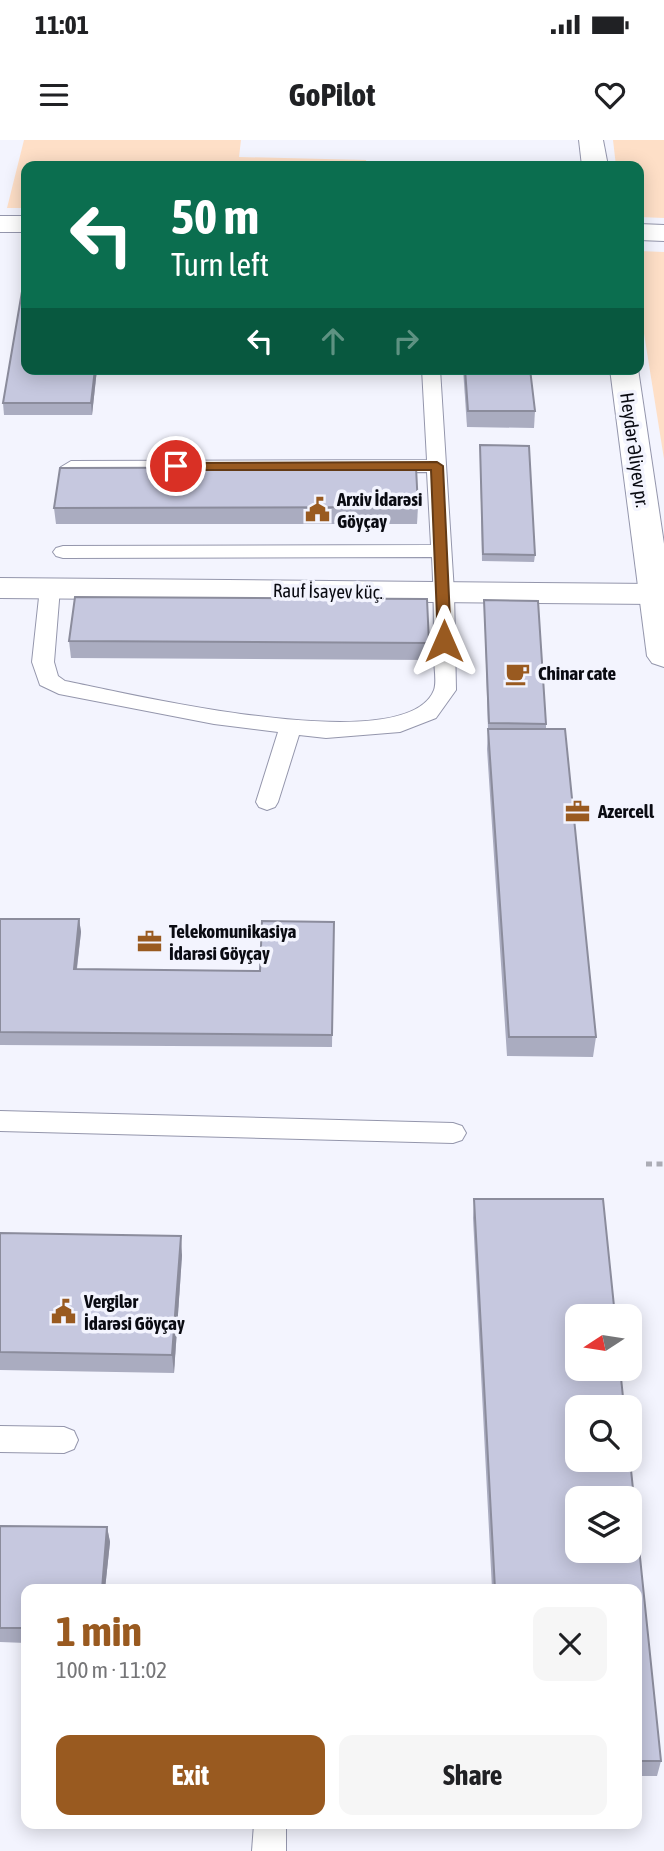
<!DOCTYPE html>
<meta charset="utf-8">
<style>
:root{--surface:#fff;--page:#f6f6f6;--text:#202124;--muted:#757577;--accent:#995a20}
body{margin:0;font-family:"Asap Condensed",sans-serif;background:var(--page);color:var(--text);height:100vh;display:flex;flex-direction:column;font-size:26px;white-space:nowrap}
*{box-sizing:border-box;margin:0}
p{font-size:23px;color:var(--muted)}
.icon{flex:none;width:38px;height:38px;fill:none;stroke:currentColor;stroke-width:2;stroke-linecap:round;stroke-linejoin:round}
.map{position:relative;flex:1;overflow:hidden}
.side{position:absolute;left:21px;top:1444px;width:621px;height:245px;display:flex;flex-direction:column;background:var(--surface);border-radius:14px;box-shadow:0 4px 18px #0003}
.side>*{flex:none}
.hud{position:absolute;left:21px;top:21px;width:623px;height:214px;border-radius:14px;box-shadow:0 4px 18px #0003;background:#0b6e4f;color:#fff;overflow:hidden}
.needle{width:46px;rotate:258deg}
.controls{position:absolute;left:565px;top:1164px;display:grid;gap:14px}
.controls a{display:grid;place-items:center;width:77px;height:77px;border-radius:14px;background:var(--surface);box-shadow:0 4px 18px #0003;font-size:35px}
.pin{position:absolute;display:grid;place-items:center;width:60px;height:60px;color:#fff;margin:-30px;border:4px solid #fff;border-radius:50%;box-shadow:0 2px 7px #0007}
.me{position:absolute;width:77px;margin:-38px;rotate:0deg;stroke-linejoin:round;filter:drop-shadow(0 0 5px #0008)}
.turn{display:flex;align-items:center;gap:24px;height:147px;padding:0 35px;font-size:32px}
.turn .icon{width:91px;height:91px;stroke-width:2.5}
.turn b{display:block;font-size:49px;line-height:60px}
.lanes{display:flex;align-items:center;height:66px;padding:0 35px;background:#0003;justify-content:center;gap:35px;direction:ltr}
.lanes .off{opacity:.35}
.round{display:grid;place-items:center;flex:none;width:74px;height:74px;border-radius:14px;background:var(--page)}
.headline{display:flex;align-items:center;justify-content:space-between;height:119px;padding:0 35px}
h1{font-size:42px;font-weight:700;line-height:52px;color:var(--accent)}
.primary-button{display:flex;gap:14px;margin-top:auto;padding:14px 35px}
.primary-button a{flex:1;height:80px;border-radius:14px;background:var(--accent);color:#fff;font-size:28px;font-weight:700;line-height:80px;text-align:center}
.primary-button a+a{background:var(--page);color:var(--text)}
.status{display:flex;justify-content:space-between;align-items:center;height:49px;padding:0 35px;background:var(--surface);direction:ltr}
.status svg{height:19px;fill:currentColor}
header{display:flex;justify-content:space-between;align-items:center;height:91px;padding:0 35px;background:var(--surface);font-size:32px;font-weight:700}
.map>svg:first-child{display:block}
</style>
<div class="status"><b>11:01</b><svg viewBox="0 0 49 12"><path d="M0 12V9h3v3zM5 12V6h3v6zM10 12V3h3v9zM15 12V0h3v12zM26 1h20v11H26zM47 4h2v5h-2z"/></svg></div>
<header><svg class="icon" aria-label="menu" viewBox="0 0 24 24"><path d="M4 6h16M4 12h16M4 18h16"/></svg>GoPilot<svg class="icon" aria-label="heart" viewBox="0 0 24 24"><path d="M12 20l-8-8c-3-5 5-10 8-4 3-6 11-1 8 4z"/></svg></header>
<div class="map">
<svg width="664" height="1711" viewBox="0 0 664 1711">
<rect width="100%" height="100%" fill="#f3f4fe"/>
<g fill="#fedfc7">
<polygon points="24,0 241,0 239,17 366,20 367,26 26,26 26,68 7,68"/>
<polygon points="613,0 664,0 664,78 639,77 639,26 616,26"/>
<polygon points="639,111 664,112 664,319 639,162"/>
</g>
<g fill="none" stroke-linecap="round" stroke-linejoin="round">
<defs>
<g id="lane">
<path d="M422,229H440L454,452L456,550L436,578L400,592L326,598L299,595L278,662L275,667L267,670L259,667L256,662L278,592L214,584L59,554L40,545L32,522L40,448L43,444H57L60,448L54,522L58,536L65,541C127,553 406,621 434,550C437,542 434,527 434,518C434,484 434,451 432,417L63,418L56,416L53,412L56,408L63,406L431,405L427,332L71,333L61,327L71,321L427,320Z"/>
<polygon points="0,971 453,983 462,986 466,993 462,1000 453,1003 0,991"/>
<polygon points="0,1286 64,1287 74,1291 78,1300 74,1309 64,1313 0,1312"/>
<polygon points="254,1684 286,1684 286,1711 252,1711"/>
</g>
<g id="street">
<rect x="0" y="76" width="26" height="16"/>
<polygon points="639,84 664,85 664,101 639,100"/>
<polygon points="0,438 655,444 664,446 664,462 655,464 0,458"/>
</g>
<g id="secondary">
<polygon points="579,0 603,0 608,26 582,26"/>
<polygon points="610,229 638,229 664,404 664,527 652,523 647,516"/>
</g>
</defs>
<use href="#lane" stroke="#9496ac" stroke-width="2"/>
<use href="#street" stroke="#9496ac" stroke-width="2"/>
<use href="#secondary" stroke="#9496ac" stroke-width="2"/>
<polyline stroke="#abacb5" stroke-width="5" stroke-dasharray="6 4.5" stroke-linecap="butt" points="646,1024 664,1024"/>
<use href="#lane" fill="#fff" fill-rule="evenodd"/>
<use href="#street" fill="#fff" fill-rule="evenodd"/>
<use href="#secondary" fill="#fff" fill-rule="evenodd"/>
</g>
<g fill="#aaacc0" fill-rule="evenodd">
<polygon points="97,229 92,275 4,275 3,263"/>
<polygon points="463,229 530,229 535,271 534,288 467,287"/>
<polygon points="480,305 535,415 534,422 482,421"/>
<polygon points="418,367 417,384 56,384 54,368"/>
<polygon points="484,460 546,584 546,589 596,897 593,917 507,916 487,609 488,589"/>
<polygon points="69,501 429,503 428,520 71,518"/>
<polygon points="0,779 79,779 81,792 77,829 260,831 334,782 332,907 0,905"/>
<path d="M474,1059H603L615,1176H578V1228H620L624,1267H578V1320H630L661,1621L657,1636H637V1449H492L473,1078ZM578,1358H630V1410H578Z"/>
<polygon points="0,1093 182,1115 174,1233 0,1230"/>
<polygon points="0,1386 107,1387 110,1402 105,1449 26,1449 26,1503 0,1502"/>
</g>
<g fill="#8b8c9c">
<polygon points="95,229 97,229 92,275 91,263"/>
<polygon points="79,779 81,792 75,842 74,829"/>
<polygon points="181,1096 182,1115 174,1233 172,1215"/>
<polygon points="107,1387 110,1402 105,1449 102,1449"/>
</g>
<g fill="#c6c8df" stroke="#8b8c9c" stroke-width="2" fill-rule="evenodd">
<polygon points="26,128 26,229 95,229 91,263 3,263"/>
<polygon points="465,229 530,229 535,271 468,271"/>
<polygon points="480,305 529,306 535,415 483,414"/>
<polygon points="416,327 418,367 54,368 60,328"/>
<polygon points="75,457 427,459 429,503 69,501"/>
<polygon points="484,460 538,461 546,584 489,583"/>
<polygon points="488,589 565,589 596,897 509,897"/>
<polygon points="0,779 79,779 74,829 260,831 262,781 334,782 332,895 0,892"/>
<path d="M474,1059H603L615,1176H578V1228H620L624,1267H578V1320H630L661,1621H637V1449H495ZM578,1358H630V1410H578Z"/>
<polygon points="0,1093 181,1096 172,1215 0,1212"/>
<polygon points="0,1386 107,1387 102,1449 26,1449 26,1488 0,1488"/>
</g>
<polygon fill="#995a20" stroke="#633a15" stroke-width="2" points="437,322 443,326 451,501 444,505 438,501 431,330 176,330 169,326 176,323"/>
<defs>
<symbol id="civic-bare" viewBox="-9 -9 18 18"><path d="M-.6-6.5H3V-4.5H.6V-3L4-1V1h2V6H-6V1h2V-1L-.6-3ZM-1.2 2.5V6h2.4V2.5Z" fill="#995a20" stroke="#f3f4fe" stroke-width="2.5" paint-order="stroke"/></symbol>
<symbol id="cafe-bare" viewBox="-9 -9 18 18"><path d="M-5.5-4.5H6V0H3Q3 3.5 0 3.5H-2.5Q-5.5 3.5-5.5 0ZM3-3.2v2h1.7v-2ZM-6 4.5H4V6H-6Z" fill="#995a20" stroke="#f3f4fe" stroke-width="2.5" paint-order="stroke"/></symbol>
<symbol id="office-bare" viewBox="-9 -9 18 18"><path d="M-6-3h4V-5.5h4V-3h4V5H-6ZM-1-4.5V-3h2v-1.5ZM-6 0V1H6V0Z" fill="#995a20" stroke="#f3f4fe" stroke-width="2.5" paint-order="stroke"/></symbol>
</defs>
<g fill-rule="evenodd">
<use href="#civic-bare" x="300" y="352" width="35" height="35"/>
<use href="#cafe-bare" x="500" y="516" width="35" height="35"/>
<use href="#office-bare" x="560" y="654" width="35" height="35"/>
<use href="#office-bare" x="132" y="784" width="35" height="35"/>
<use href="#civic-bare" x="46" y="1154" width="35" height="35"/>
</g>
<g text-anchor="middle" stroke-width="7" stroke-linejoin="round" paint-order="stroke">
<g font-size="19" fill="#0a0b12" stroke="#f3f4fe">
<text transform="translate(635 310) rotate(82)" y="7">Heydər Əliyev pr.</text>
<text transform="translate(328 451) rotate(1)" y="7">Rauf İsayev küç.</text>
</g>
<g font-size="19" font-weight="bold" fill="#0a0b12" stroke="#f3f4fe" text-anchor="start">
<text x="337" y="366">Arxiv İdarəsi<tspan x="337" dy="22">Göyçay</tspan></text>
<text x="538" y="540">Chinar cate</text>
<text x="598" y="678">Azercell</text>
<text x="169" y="798">Telekomunikasiya<tspan x="169" dy="22">İdarəsi Göyçay</tspan></text>
<text x="84" y="1168">Vergilər<tspan x="84" dy="22">İdarəsi Göyçay</tspan></text>
</g>
</g>
</svg>
<div class="controls">
<a><svg class="needle" viewBox="-14 -14 28 28"><path d="M0-13l5 13h-10z" fill="#e53935"/><path d="M0 13l5-13h-10z" fill="#757577"/></svg></a>
<a><svg class="icon" aria-label="search" viewBox="0 0 24 24"><circle cx="10" cy="10" r="6"/><path d="M15 15l6 6"/></svg></a>
<a><svg class="icon" aria-label="layers" viewBox="0 0 24 24"><path d="M12 4l9 5-9 5-9-5zM3 14l9 5 9-5"/></svg></a>
</div>
<div class="pin" style="left:176px;top:326px;background:#d93025"><svg class="icon" aria-label="arrive" viewBox="0 0 24 24"><path d="M6 21V4h12l-3 4 3 4H6"/></svg></div>
<svg class="me" style="left:444px;top:501px" viewBox="-20 -20 40 40"><path d="M0-17L14 15 0 8-14 15z" fill="#995a20" stroke="#fff" stroke-width="4"/></svg>
<div class="hud">
<div class="turn"><svg class="icon" aria-label="left" viewBox="0 0 24 24"><path d="M17 20v-9H6M10 6l-5 5 5 5"/></svg><div><b>50 m</b>Turn left</div></div>
<div class="lanes"><svg class="icon" aria-label="left" viewBox="0 0 24 24"><path d="M17 20v-9H6M10 6l-5 5 5 5"/></svg><svg class="icon off" aria-label="ahead" viewBox="0 0 24 24"><path d="M12 20V5M6 11l6-6 6 6"/></svg><svg class="icon off" aria-label="right" viewBox="0 0 24 24"><path d="M7 20v-9h11M14 6l5 5-5 5"/></svg></div>
</div>
<section class="side">
<div class="headline"><div><h1>1 min</h1><p>100 m · 11:02</p></div><a class="round"><svg class="icon" aria-label="close" viewBox="0 0 24 24"><path d="M6 6l12 12M18 6L6 18"/></svg></a></div>
<div class="primary-button"><a>Exit</a><a>Share</a></div>
</section>
</div>
